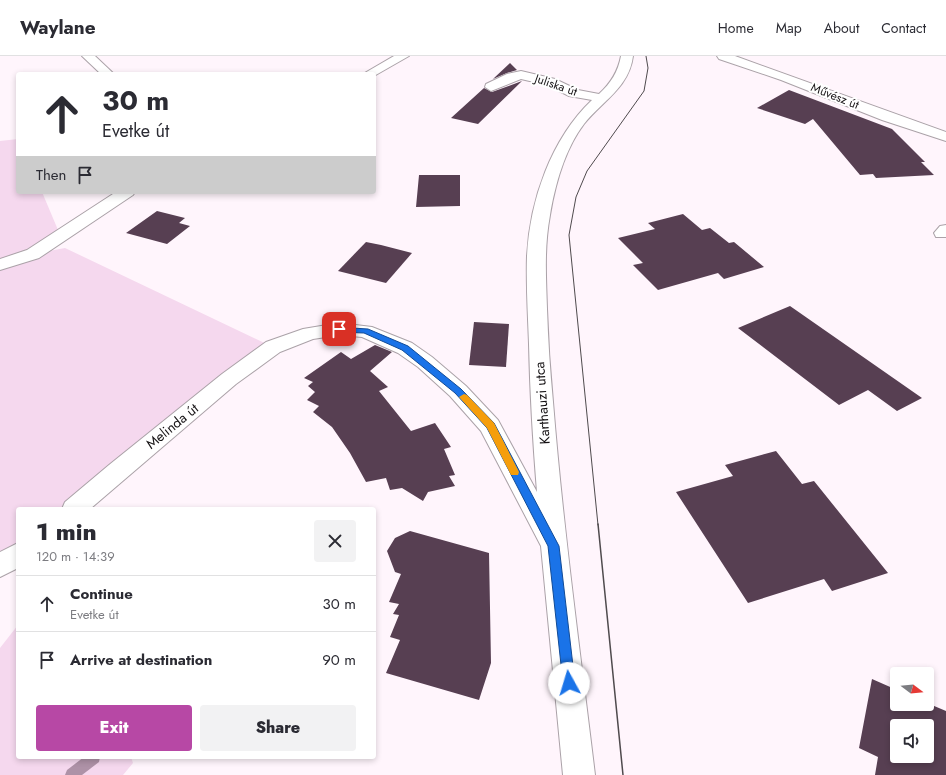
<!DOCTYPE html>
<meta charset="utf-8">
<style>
:root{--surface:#fff;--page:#f2f2f3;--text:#2b2b33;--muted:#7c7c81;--line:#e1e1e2;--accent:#b748a5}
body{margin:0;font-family:Jost,sans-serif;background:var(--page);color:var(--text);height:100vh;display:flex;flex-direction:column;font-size:15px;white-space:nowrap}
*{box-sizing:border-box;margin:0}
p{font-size:13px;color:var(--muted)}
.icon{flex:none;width:22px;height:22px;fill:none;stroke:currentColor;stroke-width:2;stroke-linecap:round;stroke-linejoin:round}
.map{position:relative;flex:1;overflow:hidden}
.sheet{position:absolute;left:16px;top:451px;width:360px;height:252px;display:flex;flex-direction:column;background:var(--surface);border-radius:4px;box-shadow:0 2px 6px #0003}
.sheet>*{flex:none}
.top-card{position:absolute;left:16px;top:16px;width:360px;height:122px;border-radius:4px;box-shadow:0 2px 6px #0003;background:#fff;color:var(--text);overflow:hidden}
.needle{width:26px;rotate:106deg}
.controls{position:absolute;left:890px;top:611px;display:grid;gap:8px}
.controls a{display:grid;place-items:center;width:44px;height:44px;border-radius:4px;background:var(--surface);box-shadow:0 2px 6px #0003;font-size:20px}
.pin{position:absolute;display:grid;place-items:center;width:34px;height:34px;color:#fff;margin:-17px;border-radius:8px;box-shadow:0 2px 6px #0006}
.me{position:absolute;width:44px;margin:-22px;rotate:354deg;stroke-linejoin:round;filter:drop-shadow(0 0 3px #0008)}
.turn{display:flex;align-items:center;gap:14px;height:84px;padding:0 20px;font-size:18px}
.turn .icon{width:52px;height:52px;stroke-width:2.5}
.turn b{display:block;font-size:28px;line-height:34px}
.then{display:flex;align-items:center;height:38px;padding:0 20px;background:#0003;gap:8px;font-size:15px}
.round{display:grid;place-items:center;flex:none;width:42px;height:42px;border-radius:4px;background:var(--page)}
.overview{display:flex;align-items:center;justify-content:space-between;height:68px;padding:0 20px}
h1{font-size:24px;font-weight:800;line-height:30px}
.cta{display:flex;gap:8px;margin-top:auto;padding:8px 20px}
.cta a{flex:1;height:46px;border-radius:4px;background:var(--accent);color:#fff;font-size:16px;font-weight:800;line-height:46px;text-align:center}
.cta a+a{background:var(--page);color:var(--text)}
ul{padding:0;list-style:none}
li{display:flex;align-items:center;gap:12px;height:56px;padding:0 20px;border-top:1px solid var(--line)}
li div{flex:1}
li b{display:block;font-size:15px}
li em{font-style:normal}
header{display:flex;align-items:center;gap:24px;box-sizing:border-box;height:56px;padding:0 20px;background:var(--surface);border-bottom:1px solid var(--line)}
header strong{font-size:19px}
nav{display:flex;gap:22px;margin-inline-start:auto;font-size:14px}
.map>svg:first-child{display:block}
</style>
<header>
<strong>Waylane</strong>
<nav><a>Home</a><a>Map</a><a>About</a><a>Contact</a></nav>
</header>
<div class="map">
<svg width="946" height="719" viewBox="0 0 946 719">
<rect width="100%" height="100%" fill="#fff5fc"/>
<g fill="#f5d8ee">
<polygon points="18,83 18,136 42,136 58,174 26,194 0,204 0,85"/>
<polygon points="65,192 273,291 74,453 18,453 18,498 0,510 0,209 33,198"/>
<polygon points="18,569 18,701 131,701 133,707 123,719 0,719 0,592"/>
</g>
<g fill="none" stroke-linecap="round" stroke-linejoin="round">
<polygon fill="#ae92a7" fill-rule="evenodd" points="84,701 100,701 99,706 82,719 65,719 67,714"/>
</g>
<g fill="#573f52" fill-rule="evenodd">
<polygon points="510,7 517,14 507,17 493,23"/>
<polygon points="522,25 478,68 451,62 484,32 492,36"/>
<polygon points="789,34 892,73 925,106 921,106 934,119 876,122 873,118 860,119 813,63 805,68 757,52"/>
<polygon points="419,119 460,119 460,150 416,151"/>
<polygon points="157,155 185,162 179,167 190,170 167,188 126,177"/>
<polygon points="683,158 702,174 710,172 729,187 734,186 764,211 724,223 718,217 658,234 633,209 643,207 618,182 655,173 648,167"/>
<polygon points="366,186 381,189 412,197 386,227 338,215"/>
<polygon points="790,250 922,342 897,355 868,334 839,349 738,272"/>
<polygon points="474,266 509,268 506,311 469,309"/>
<polygon points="375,289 392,296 370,315 388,331 379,335 411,375 435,367 451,391 444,393 455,419 449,420 455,430 428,436 423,445 402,432 390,434 386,422 366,426 350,397 332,371 313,356 319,350 307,344 315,336 308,330 313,326 304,322 341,296 351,303"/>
<polygon points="776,395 802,428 814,425 888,517 832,535 824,523 748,547 676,436 733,420 725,409"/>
<polygon points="410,475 489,497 491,607 479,644 386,617 400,584 390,581 399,559 393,558 399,548 389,546 401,518 395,516 387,495 395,482"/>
<path d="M872,623L897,634V648L927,647L946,655V719H875L878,701L859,692ZM897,670H927V700H897Z"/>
</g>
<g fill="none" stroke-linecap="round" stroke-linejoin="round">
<defs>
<g id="street">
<polygon points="82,0 95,0 114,18 101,18"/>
<polygon points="394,0 409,0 374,20 374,18 363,18"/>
<path d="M621,0H633C629,32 602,45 584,68C565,93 555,129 550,159C544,191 546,221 547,253C548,284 550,315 553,346C563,471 580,595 595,719H563L541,490L481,375L450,340L418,311L398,297L362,281L339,279L313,283L280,296L236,328L90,453H62L65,446L109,409L222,318L266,286L303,273L339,267L372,271L412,287L432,301L466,330L498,364L537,436C533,387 530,337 529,288C528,259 526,229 527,200C530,144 551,83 592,44L569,40L547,29L521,23L491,35L485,31L486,28L507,18L521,15L555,23L578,34L599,38C611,27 618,16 621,0Z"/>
<polygon points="717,0 735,0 946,76 946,85 882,64 781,24 719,3"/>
<polygon points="116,136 135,136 133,139 39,202 0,214 0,203 27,194"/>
<polygon points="946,169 946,181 936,181 934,177 940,170"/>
<polygon points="18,487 18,512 0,521 0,496"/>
</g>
</defs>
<use href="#street" stroke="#aba2a8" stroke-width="2"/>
<use href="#street" fill="#fff" fill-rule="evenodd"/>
<polyline stroke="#4f4a4d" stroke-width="1" points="598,469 569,179 576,141 587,115 644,35 648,12 646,0"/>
<polyline stroke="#4f4a4d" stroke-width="1.5" points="598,468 623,719"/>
</g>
<polygon fill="#1a73e8" stroke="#114b97" points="336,271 368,273 408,290 461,333 494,367 559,490 575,627 573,631 569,633 565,631 563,627 548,490 487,372 455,337 402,294 364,277 339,276 336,275"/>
<polygon fill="#f59e0b" points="464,338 467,339 494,367 519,416 518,419 511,419 487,372 459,341"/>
<g text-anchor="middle" stroke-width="4" stroke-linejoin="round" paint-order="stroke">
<g font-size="12" fill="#141113" stroke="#fff">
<text transform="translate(556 29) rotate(19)" y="4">Juliska út</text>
<text transform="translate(835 40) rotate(22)" y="4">Művész út</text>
</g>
<g font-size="14" fill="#141113" stroke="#fff">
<text transform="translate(542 347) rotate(-94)" y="5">Karthauzi utca</text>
<text transform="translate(172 370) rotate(-39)" y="5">Melinda út</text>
</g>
</g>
</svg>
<div class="controls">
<a><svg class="needle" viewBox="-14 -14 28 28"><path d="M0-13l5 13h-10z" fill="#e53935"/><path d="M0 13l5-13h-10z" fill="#7c7c81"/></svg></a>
<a><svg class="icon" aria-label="sound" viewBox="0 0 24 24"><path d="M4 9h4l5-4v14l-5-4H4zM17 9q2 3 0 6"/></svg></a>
</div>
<div class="pin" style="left:339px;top:273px;background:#d93025"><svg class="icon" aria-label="arrive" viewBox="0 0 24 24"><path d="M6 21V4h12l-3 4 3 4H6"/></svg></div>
<svg class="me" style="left:569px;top:627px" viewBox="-20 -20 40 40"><circle r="19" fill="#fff"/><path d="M0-13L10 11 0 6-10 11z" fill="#1a73e8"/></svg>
<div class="top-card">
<div class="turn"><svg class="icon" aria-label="ahead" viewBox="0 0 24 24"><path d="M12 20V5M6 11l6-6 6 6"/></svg><div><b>30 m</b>Evetke út</div></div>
<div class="then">Then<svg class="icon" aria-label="arrive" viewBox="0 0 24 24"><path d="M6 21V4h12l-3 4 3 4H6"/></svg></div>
</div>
<section class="sheet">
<div class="overview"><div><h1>1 min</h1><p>120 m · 14:39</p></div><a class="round"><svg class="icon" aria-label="close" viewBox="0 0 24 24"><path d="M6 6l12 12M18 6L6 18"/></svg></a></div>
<ul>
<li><svg class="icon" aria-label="ahead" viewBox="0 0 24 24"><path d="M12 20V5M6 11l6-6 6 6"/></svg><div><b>Continue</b><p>Evetke út</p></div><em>30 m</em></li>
<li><svg class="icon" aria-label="arrive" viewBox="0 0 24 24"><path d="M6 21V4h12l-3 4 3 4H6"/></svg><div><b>Arrive at destination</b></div><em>90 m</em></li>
</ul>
<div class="cta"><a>Exit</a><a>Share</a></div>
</section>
</div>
